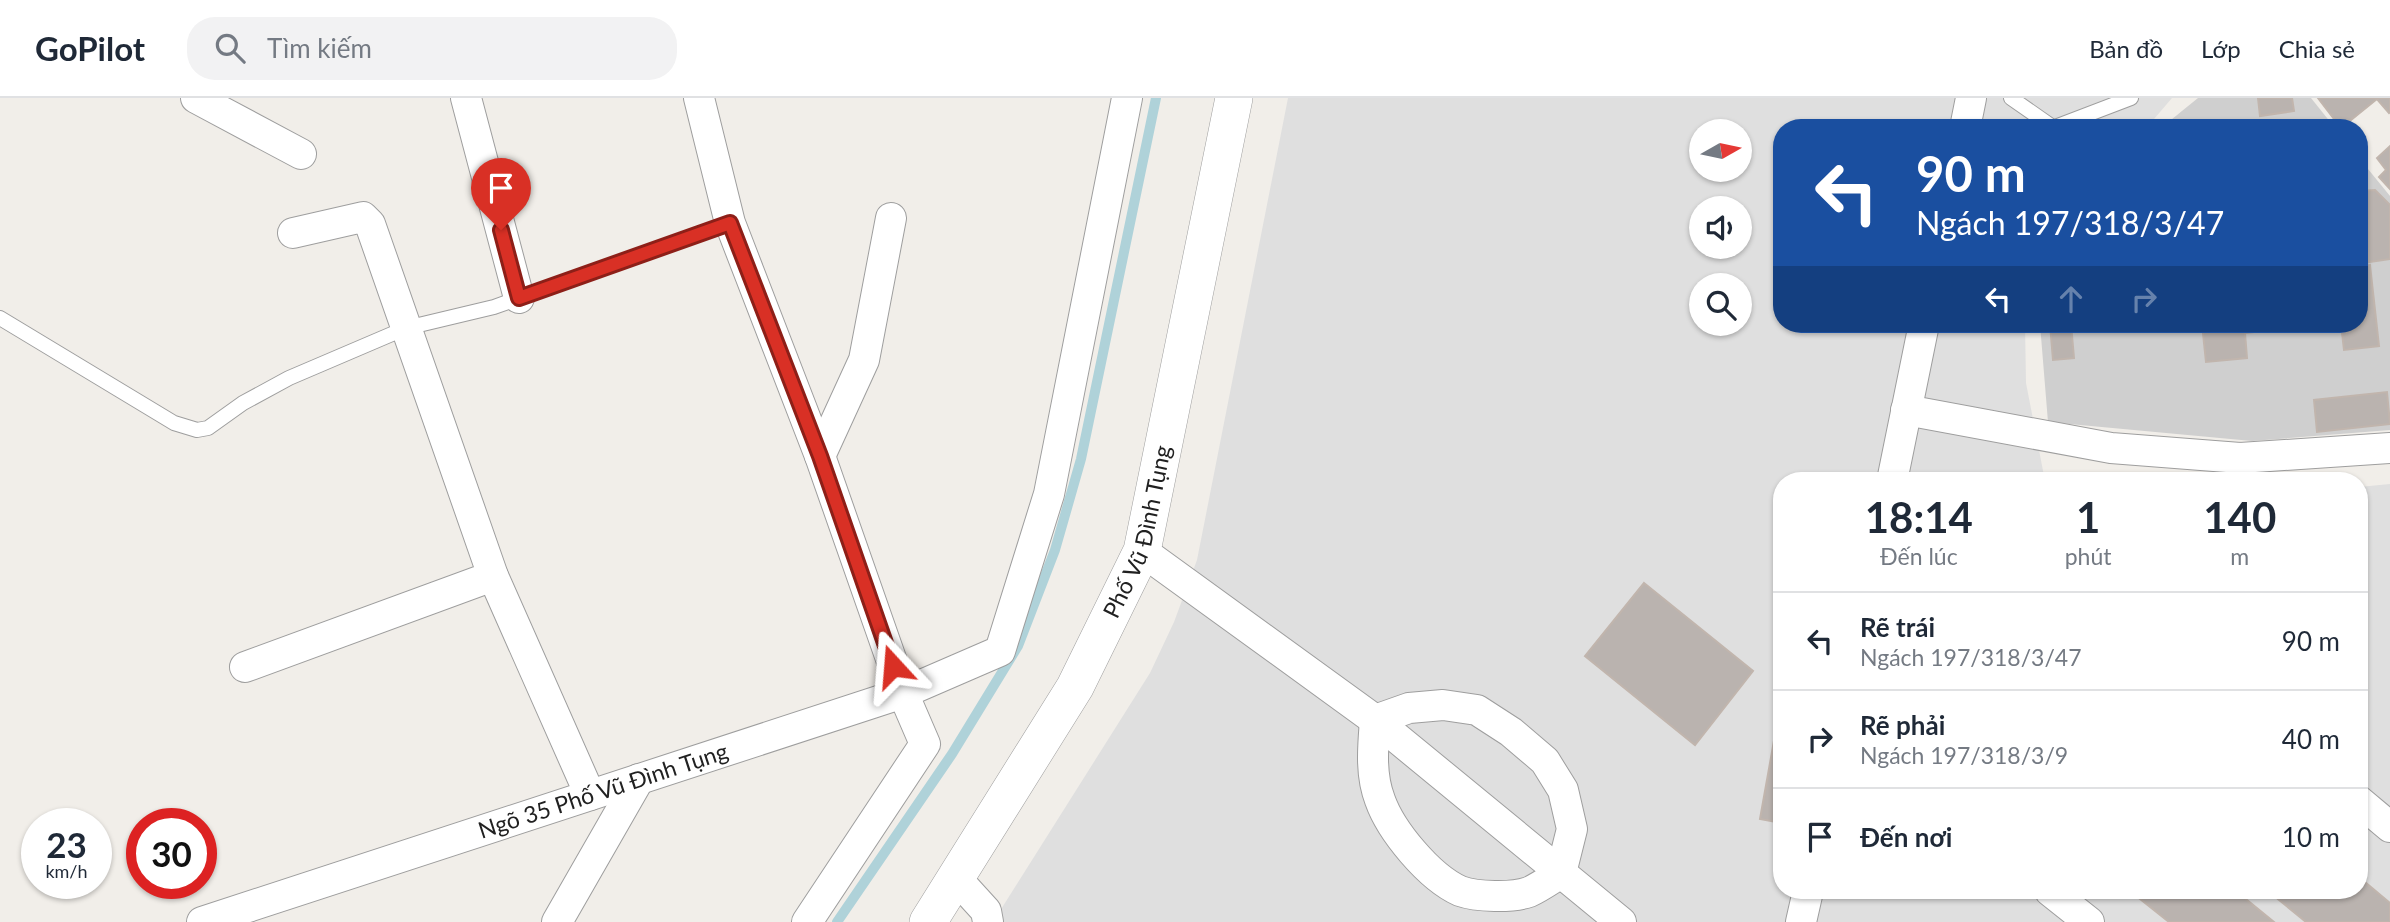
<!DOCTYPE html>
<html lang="vi">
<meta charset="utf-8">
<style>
:root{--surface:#fff;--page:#f2f2f3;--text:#1f2937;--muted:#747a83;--line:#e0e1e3}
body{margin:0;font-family:Lato,sans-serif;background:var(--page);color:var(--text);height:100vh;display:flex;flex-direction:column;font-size:26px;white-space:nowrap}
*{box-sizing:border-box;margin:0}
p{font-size:23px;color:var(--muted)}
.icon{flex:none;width:38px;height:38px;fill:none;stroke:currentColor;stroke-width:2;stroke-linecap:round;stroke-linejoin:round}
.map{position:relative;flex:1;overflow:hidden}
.sheet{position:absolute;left:1773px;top:374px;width:595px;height:427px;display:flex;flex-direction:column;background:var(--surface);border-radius:28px;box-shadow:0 2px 5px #0004}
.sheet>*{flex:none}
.banner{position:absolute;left:1773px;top:21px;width:595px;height:214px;border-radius:28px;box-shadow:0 2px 5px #0004;background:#1a4fa0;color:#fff;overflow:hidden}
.needle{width:46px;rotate:81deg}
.controls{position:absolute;left:1689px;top:21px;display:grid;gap:14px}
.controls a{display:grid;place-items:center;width:63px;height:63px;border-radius:50%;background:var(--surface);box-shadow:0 2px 5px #0004;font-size:35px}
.speed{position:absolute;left:21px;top:710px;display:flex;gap:14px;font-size:35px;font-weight:700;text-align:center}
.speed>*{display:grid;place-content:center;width:91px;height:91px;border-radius:50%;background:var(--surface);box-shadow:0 2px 5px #0004;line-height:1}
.speed small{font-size:18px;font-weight:400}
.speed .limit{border:10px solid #d22;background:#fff;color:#111}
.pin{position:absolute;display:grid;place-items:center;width:60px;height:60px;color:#fff;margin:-72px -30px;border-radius:50% 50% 50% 0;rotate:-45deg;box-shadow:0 0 7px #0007}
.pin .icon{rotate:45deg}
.me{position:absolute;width:77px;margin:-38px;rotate:341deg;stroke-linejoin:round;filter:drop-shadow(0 0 5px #0008)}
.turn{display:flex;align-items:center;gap:24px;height:147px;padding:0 28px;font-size:32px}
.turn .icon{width:91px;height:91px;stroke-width:2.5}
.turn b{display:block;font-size:49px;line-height:60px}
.lanes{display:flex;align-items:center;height:66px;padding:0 28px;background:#0003;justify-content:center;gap:35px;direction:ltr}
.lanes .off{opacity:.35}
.eta{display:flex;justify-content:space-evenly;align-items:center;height:119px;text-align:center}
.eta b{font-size:42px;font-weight:700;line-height:49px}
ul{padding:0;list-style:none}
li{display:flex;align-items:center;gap:21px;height:98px;padding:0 28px;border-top:2px solid var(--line)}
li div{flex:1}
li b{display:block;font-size:26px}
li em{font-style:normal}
header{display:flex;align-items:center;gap:42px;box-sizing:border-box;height:98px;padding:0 35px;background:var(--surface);border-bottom:2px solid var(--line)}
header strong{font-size:33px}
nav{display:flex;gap:38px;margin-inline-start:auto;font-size:24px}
.search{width:490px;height:63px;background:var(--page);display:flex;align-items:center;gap:18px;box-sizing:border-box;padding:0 24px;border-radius:28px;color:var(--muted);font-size:26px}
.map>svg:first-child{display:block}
</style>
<header>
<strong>GoPilot</strong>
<div class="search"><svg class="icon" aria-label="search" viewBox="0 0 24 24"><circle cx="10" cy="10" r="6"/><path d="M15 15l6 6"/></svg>Tìm kiếm</div>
<nav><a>Bản đồ</a><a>Lớp</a><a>Chia sẻ</a></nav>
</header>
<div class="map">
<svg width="2390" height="824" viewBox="0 0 2390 824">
<rect width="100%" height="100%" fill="#f1eee9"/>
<path fill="#dfdfdf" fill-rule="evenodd" d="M1288,0H2172L2154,21L2142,30H1782V226H2025L2026,285L2045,383H1782V793H2359V389L2390,386V824H993L1150,575L1174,524L1197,462ZM1701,33H1740V72H1701ZM1701,110H1740V149H1701ZM1701,187H1740V226H1701Z"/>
<g fill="#cfcfcf">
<polygon points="2198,0 2311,0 2335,30 2161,30"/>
<polygon points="2359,60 2390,98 2390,332 2252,343 2048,324 2040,226 2359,226"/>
</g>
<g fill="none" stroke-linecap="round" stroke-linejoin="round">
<polyline stroke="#afd2d9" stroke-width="10" points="837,824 952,656 1018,548 1055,452 1081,361 1156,0"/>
</g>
<g fill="#bab3af" stroke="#c1b5ad" stroke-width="2">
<polygon points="2258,0 2292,0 2294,13 2260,18"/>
<polygon points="2318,0 2376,0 2377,1 2341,30"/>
<polygon points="2376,0 2390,0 2390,14 2389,15"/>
<polygon points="2390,48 2390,91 2379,79 2386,72 2377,60"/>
<polygon points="2375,92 2390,107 2390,161 2369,164 2360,93"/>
<polygon points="2360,93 2366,142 2359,143 2359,94"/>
<polygon points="2370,167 2379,248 2344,252 2341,226 2359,226 2359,169"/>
<polygon points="2050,226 2071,226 2074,260 2053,262"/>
<polygon points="2202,226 2298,226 2298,229 2245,235 2247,260 2206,264"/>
<polygon points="2387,294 2390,326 2317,334 2314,302"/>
<polygon points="1644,485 1753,573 1695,647 1585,558"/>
<polygon points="1775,637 1782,639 1782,725 1760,721"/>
<polygon points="2359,779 2390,805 2390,824 2306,824 2268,793 2359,793"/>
<polygon points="2130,793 2236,793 2274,824 2169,824"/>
</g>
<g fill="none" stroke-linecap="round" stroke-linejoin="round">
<defs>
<g id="service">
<polyline points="2011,0 2054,30"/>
<polyline points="2055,29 2131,0"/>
<polyline points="0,220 174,325 197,332 208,330 243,305 289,280 406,230 494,209 730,125"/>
</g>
<g id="minor">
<polyline points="196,0 301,56"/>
<polyline points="466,0 519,200"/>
<polyline points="699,0 730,125 820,358 903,595 925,646 807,824"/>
<polyline points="1965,30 1971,0"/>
<polyline points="1906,312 2111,350 2240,360 2390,350"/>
<polyline points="820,358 864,262 891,120"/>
<polyline points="1892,383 1924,226"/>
<polyline points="1142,453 1375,622 1621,824"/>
<polyline points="493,478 590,697"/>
<polyline points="245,569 493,478 370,126 363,119 293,135"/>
<path d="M1443,607L1477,612L1511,634L1545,663L1563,692L1572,731L1561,775C1551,781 1540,789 1529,794C1512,800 1477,799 1460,793C1429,779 1391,733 1380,702C1370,676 1373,648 1375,622L1409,610Z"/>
<polyline points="2359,703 2390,729"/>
<polyline points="956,780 986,813 988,824"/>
<polyline points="2050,793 2089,824"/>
<path id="s1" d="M202,824L903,595L1000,553L1049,396L1127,0"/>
<polyline points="557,824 639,681"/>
<polyline points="1801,824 1808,793"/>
</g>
<g id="tertiary">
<path id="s2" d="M928,824L1075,589L1142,453L1234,0"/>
</g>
</defs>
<use href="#service" stroke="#9e9e9e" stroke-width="16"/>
<use href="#minor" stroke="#9e9e9e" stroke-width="32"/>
<use href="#tertiary" stroke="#9e9e9e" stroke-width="38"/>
<use href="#service" stroke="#fff" stroke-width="14"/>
<use href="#minor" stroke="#fff" stroke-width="30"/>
<use href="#tertiary" stroke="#fff" stroke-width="37"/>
</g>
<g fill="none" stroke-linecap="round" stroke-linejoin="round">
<defs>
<polyline id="route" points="501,132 519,200 730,125 820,358 893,568"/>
</defs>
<use href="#route" stroke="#8d1f18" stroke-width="18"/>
<use href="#route" stroke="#d93025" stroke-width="12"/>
</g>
<g text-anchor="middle" stroke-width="6" stroke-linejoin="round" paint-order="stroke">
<g font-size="23" fill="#212121" stroke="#fff">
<text dy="8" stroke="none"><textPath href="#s2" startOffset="446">Phố Vũ Đình Tụng</textPath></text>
<text dy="8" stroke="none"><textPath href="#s1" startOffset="422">Ngõ 35 Phố Vũ Đình Tụng</textPath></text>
</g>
</g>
</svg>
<div class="controls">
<a><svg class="needle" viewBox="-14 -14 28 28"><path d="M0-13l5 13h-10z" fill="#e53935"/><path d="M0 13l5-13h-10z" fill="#747a83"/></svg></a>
<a><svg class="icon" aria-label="sound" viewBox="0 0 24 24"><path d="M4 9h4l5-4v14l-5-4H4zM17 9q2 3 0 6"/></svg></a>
<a><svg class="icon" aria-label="search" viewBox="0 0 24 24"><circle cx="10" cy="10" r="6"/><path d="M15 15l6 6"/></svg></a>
</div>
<div class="speed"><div>23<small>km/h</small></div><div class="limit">30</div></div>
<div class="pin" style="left:501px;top:132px;background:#d93025"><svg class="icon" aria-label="arrive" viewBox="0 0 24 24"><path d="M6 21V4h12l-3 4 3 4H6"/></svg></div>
<svg class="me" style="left:893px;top:568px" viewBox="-20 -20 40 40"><path d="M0-17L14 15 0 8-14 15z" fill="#d93025" stroke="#fff" stroke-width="4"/></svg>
<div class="banner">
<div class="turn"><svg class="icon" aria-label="left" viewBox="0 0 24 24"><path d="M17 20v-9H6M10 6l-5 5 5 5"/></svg><div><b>90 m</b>Ngách 197/318/3/47</div></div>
<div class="lanes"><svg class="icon" aria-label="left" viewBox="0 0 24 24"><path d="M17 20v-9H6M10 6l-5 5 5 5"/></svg><svg class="icon off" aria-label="ahead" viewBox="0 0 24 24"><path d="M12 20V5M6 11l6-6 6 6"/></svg><svg class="icon off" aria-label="right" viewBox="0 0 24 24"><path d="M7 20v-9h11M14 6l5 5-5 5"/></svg></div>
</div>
<section class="sheet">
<div class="eta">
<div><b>18:14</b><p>Đến lúc</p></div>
<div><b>1</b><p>phút</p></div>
<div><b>140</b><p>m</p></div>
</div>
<ul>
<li><svg class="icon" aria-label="left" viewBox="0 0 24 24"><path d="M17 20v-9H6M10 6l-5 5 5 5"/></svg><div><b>Rẽ trái</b><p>Ngách 197/318/3/47</p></div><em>90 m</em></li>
<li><svg class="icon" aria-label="right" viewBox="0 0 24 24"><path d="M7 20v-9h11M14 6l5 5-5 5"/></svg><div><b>Rẽ phải</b><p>Ngách 197/318/3/9</p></div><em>40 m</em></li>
<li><svg class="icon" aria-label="arrive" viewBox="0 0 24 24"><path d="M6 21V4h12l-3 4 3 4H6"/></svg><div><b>Đến nơi</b></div><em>10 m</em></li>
</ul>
</section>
</div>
